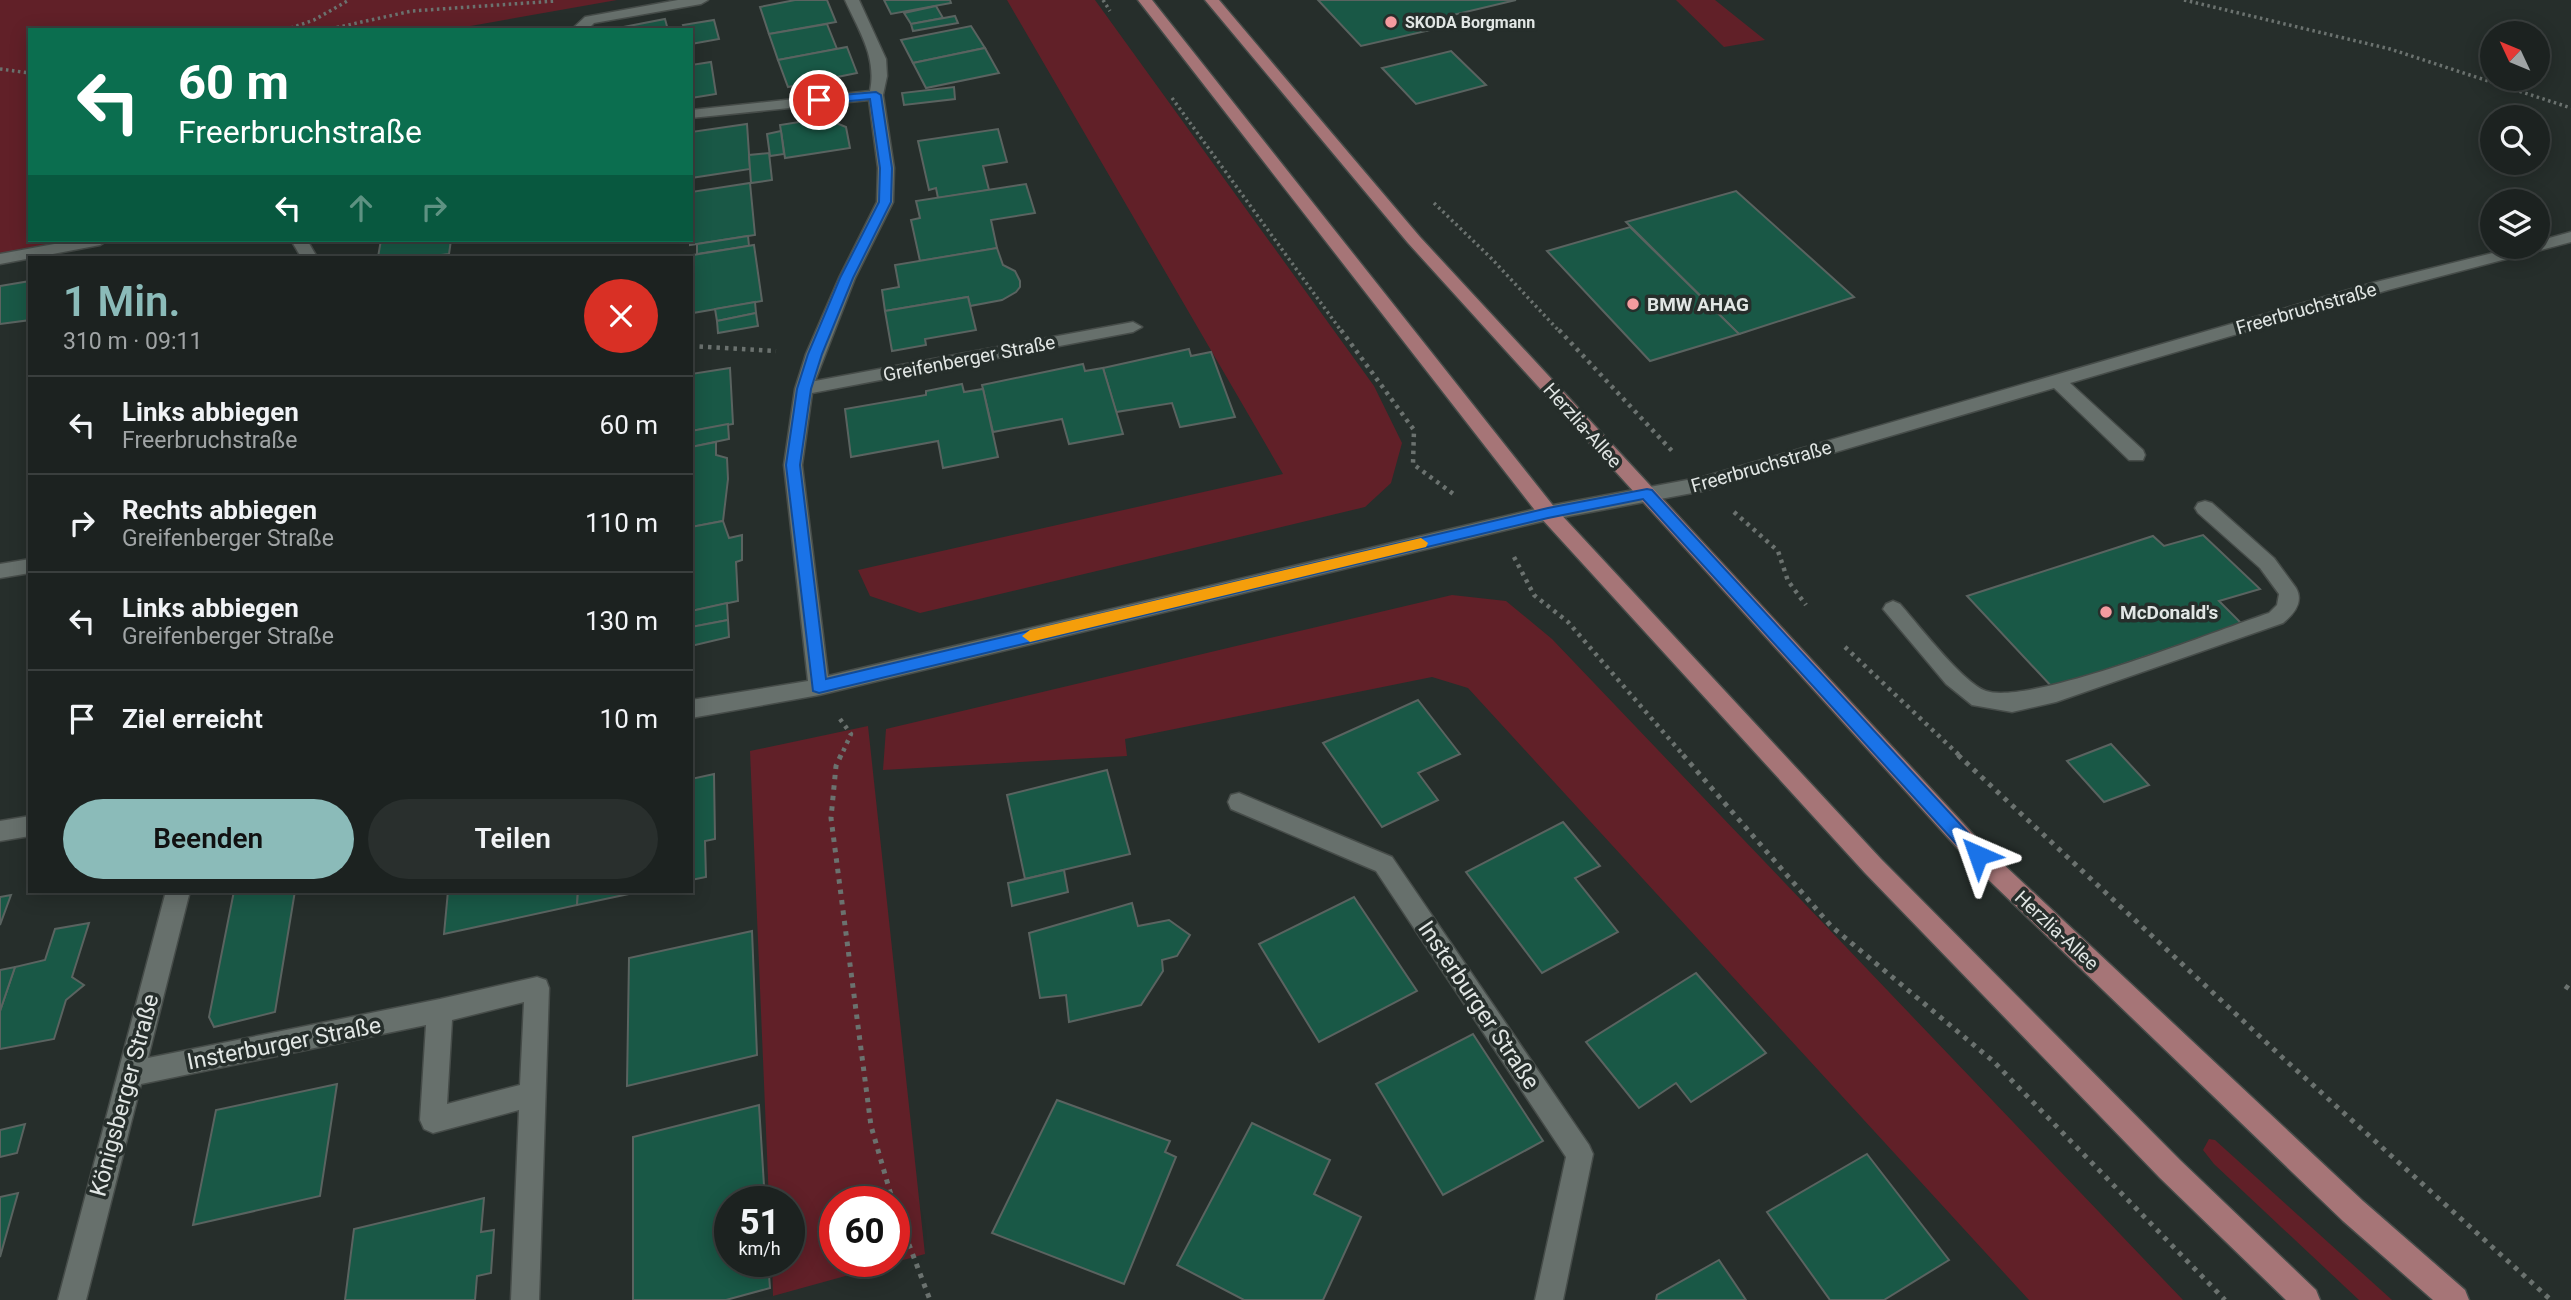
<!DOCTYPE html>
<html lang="de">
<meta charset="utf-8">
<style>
:root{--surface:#1c2220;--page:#292f2d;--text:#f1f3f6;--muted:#a0a4a5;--line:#3a3f3e;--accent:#8bbbb9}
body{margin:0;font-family:Roboto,sans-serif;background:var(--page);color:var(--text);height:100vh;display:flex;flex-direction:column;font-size:26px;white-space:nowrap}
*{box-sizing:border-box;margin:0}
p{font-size:23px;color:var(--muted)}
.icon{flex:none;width:38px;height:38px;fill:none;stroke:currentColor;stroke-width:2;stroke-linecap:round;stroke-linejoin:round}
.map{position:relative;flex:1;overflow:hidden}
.details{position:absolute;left:28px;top:256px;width:665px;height:637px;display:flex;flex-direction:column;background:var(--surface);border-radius:0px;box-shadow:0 4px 18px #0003,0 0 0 2px var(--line)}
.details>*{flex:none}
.top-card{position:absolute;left:28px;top:28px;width:665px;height:214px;border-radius:0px;box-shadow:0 4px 18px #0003,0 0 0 2px var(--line);background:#0b6e4f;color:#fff;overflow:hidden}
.needle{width:46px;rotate:314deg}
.buttons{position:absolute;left:2480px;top:21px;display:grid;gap:14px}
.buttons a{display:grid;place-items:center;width:70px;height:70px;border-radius:50%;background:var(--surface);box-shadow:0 4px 18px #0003,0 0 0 2px var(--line);font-size:35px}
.speed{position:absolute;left:714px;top:1186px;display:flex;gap:14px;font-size:35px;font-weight:700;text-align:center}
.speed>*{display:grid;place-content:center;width:91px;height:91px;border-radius:50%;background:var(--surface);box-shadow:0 4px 18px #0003,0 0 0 2px var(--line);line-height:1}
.speed small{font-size:18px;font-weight:400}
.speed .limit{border:10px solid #d22;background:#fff;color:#111}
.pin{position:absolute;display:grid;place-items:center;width:60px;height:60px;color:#fff;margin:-30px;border:4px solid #fff;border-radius:50%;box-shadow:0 2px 7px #0007}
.me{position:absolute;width:77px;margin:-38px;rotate:317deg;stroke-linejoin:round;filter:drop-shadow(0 0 5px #0008)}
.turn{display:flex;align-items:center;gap:24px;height:147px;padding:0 35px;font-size:32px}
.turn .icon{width:91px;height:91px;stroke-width:2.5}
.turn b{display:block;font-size:49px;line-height:60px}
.lanes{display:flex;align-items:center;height:66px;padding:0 35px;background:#0003;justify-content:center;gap:35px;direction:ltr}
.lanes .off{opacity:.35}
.round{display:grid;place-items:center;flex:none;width:74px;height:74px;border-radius:37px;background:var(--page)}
.headline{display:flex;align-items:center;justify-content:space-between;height:119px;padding:0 35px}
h1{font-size:42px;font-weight:600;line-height:52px;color:var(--accent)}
.cta{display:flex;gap:14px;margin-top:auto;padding:14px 35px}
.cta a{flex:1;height:80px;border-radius:42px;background:var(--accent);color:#111;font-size:28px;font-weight:600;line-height:80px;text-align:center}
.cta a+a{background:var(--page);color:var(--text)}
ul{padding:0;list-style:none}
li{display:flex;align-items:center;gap:21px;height:98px;padding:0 35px;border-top:2px solid var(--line)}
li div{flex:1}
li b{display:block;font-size:26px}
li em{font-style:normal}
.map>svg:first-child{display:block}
</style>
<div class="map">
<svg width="2571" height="1300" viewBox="0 0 2571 1300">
<rect width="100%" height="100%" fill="#262e2b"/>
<g fill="#612028" fill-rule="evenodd">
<polygon points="0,0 617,0 448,30 30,30 30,240 100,240 0,259"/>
<polygon points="1007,0 1095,0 1374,386 1402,443 1391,483 1365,507 920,613 870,596 858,570 1283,474"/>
<polygon points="1676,0 1715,0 1765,40 1724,47"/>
<polygon points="1452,595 1506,601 1552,639 2183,1300 2029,1300 1468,688 1432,677 1125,739 1127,756 883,770 886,729"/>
<path d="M868,726L925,1254L773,1296L772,1262H789V1202H769L750,751ZM835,1202H894V1262H835Z"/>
<polygon points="2209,1139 2215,1140 2392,1300 2359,1300 2214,1164 2203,1150"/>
</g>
<g fill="#195846" stroke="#5a6360" stroke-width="2">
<polygon points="795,0 827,0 836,22 769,34 760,7"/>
<polygon points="884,0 950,0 951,3 891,14"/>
<polygon points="1318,0 1516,0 1440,18 1448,26 1361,46"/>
<polygon points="936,6 943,18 911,24 904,13"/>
<polygon points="955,16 958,23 913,31 911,24"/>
<polygon points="665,19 668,30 608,30"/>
<polygon points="714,20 719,39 691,44 691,30 685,30 683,25"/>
<polygon points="827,24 837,49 778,60 769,34"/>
<polygon points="971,26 985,48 913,63 901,40"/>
<polygon points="847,47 857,73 788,87 778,60"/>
<polygon points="985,48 999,73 926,88 913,63"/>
<polygon points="1451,51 1486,85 1416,104 1382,68"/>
<polygon points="711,62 716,94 691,98 691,65"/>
<polygon points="954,87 955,99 904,105 902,93"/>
<polygon points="824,118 846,127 850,148 785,158 780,125"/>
<polygon points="747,124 750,169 691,178 691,132"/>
<polygon points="998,129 1007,162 983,166 989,190 938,198 936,188 929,190 918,141"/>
<polygon points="781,131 784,154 770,156 767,134"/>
<polygon points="769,153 772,180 751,183 749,155"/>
<polygon points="750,183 755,235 690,245 691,192"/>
<polygon points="1026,184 1035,213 991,220 997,248 920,261 911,220 920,218 916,201"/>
<polygon points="1736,191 1854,297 1739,334 1626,222"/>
<polygon points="1630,227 1739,334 1650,361 1547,251"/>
<polygon points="748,236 749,246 697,254 697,244"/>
<polygon points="381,240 451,240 449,254 425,257 378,257"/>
<polygon points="754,245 762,301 693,313 691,257 681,257"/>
<polygon points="997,248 1003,265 1015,271 1020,281 1020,287 1016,292 1002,300 970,306 968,297 885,311 882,290 899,287 895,265"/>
<polygon points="30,281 30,320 0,324 0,286"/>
<polygon points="968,297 976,330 925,339 926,345 892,351 885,311"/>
<polygon points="755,302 756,313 717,321 715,309"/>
<polygon points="756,313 758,326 718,333 717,321"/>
<polygon points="1189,349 1191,356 1211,352 1235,417 1180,427 1172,403 1116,412 1103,368"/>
<polygon points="1083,364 1085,371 1103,368 1123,434 1069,444 1062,419 993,432 982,385"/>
<polygon points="730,368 733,424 691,431 691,374"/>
<polygon points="962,384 964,392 983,389 998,457 943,468 938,441 851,457 845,409 926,395 926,391"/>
<polygon points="728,424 729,439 691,447 691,431"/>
<polygon points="716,442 716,455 727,458 728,479 723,521 691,527 691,447"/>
<polygon points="723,521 729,538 742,535 742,560 736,562 738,601 691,611 691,527"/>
<polygon points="2203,535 2260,589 2219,601 2242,624 2053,688 1967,596 2153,536 2164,546"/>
<polygon points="727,603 728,620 691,627 691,611"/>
<polygon points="728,620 729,637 691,646 691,627"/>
<polygon points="1418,700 1460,754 1418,773 1438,800 1382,827 1323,743"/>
<polygon points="2111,744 2149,785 2104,802 2067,761"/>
<polygon points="1107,770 1130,854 1025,879 1007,795"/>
<polygon points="714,774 715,839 705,841 706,877 691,880 691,779"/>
<polygon points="1563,822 1600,866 1575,878 1618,932 1542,973 1466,872"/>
<polygon points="1064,870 1068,892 1012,906 1008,883"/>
<polygon points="234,891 295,891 275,1012 214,1027 209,1017"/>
<polygon points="448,891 578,891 577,905 444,934"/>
<polygon points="578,891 643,891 577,905"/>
<polygon points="11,895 0,925 0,897"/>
<polygon points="1354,897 1417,991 1319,1042 1259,944"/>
<polygon points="1132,903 1138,926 1169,920 1190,935 1177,956 1162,960 1163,971 1141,1005 1069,1022 1066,995 1040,998 1029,933"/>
<polygon points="89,923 72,977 84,985 66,1000 54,1039 0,1049 0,1011 15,967 45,960 55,929"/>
<polygon points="752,931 757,1055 627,1086 629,958"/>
<polygon points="15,967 0,1011 0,970"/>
<polygon points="1696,973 1766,1053 1691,1102 1676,1083 1639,1108 1586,1042"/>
<polygon points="1473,1034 1543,1141 1443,1195 1376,1084"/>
<polygon points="337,1084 320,1196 193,1225 216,1110"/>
<polygon points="1057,1100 1170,1141 1165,1152 1176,1157 1124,1284 992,1233"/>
<polygon points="759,1105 765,1202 730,1202 730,1262 768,1262 770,1288 726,1300 633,1300 633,1137"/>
<polygon points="1252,1123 1330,1160 1314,1194 1361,1217 1323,1300 1244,1300 1177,1265"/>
<polygon points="25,1124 17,1153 0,1157 0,1130"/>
<polygon points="1867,1154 1949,1260 1884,1300 1830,1300 1767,1212"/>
<polygon points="18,1193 0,1257 0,1197"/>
<polygon points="484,1198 481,1232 494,1230 491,1273 477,1276 475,1300 345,1300 354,1229"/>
<polygon points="1719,1260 1746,1300 1656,1300 1657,1295"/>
</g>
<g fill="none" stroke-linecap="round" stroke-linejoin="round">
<defs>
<g id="minor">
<polygon points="678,0 708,0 701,4 594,23 587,30 571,30 585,17"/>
<path d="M845,0H859L886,59L887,76L883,95L894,168L893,202L855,278L815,381L1133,322L1142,327L1133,332L812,393L802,465L828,676L1548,506L1703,477L2376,282L2517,247H2538V241L2571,232V242L2388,290L2070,383L2143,450L2145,455L2143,460H2129L2054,388L1703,491L1548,520L819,695L691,718V700L808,681L784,465L795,389L806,354L839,278L877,202L878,168L869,100L691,118V110L870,91C877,57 859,31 845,0Z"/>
<polygon points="76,240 108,240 100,245 0,264 0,254"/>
<polygon points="291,240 307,240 317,257 301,257"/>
<path d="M2205,501L2212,503L2274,558L2296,588C2304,602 2294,614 2283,623L2056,702L2012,712L1972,705L1946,684L1883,609L1886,604L1893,601L1900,604C1918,624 1963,683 1986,691C2029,706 2218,630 2269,613L2277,605L2279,594L2260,568L2198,513L2195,508L2198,503Z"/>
<polygon points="30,559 30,573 0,578 0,564"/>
<polygon points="1239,793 1392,857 1589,1145 1593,1154 1563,1300 1535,1300 1566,1157 1376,871 1231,809 1228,802 1231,795"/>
<polygon points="30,816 30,836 0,841 0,821"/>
<path d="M166,891H190L148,1058L440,999L537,977L546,980L549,988L539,1300H511L519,1110L433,1133L424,1129L420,1120L426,1025L141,1084L86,1300H58ZM524,1002L520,1085L447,1104L452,1020Z"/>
</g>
<g id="major">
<polygon points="1138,0 1152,0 1555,508 1881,859 2180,1160 2316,1290 2320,1300 2286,1300 2160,1178 1865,873 1541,518"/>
<polygon points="1205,0 1219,0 1420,237 1986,848 2363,1201 2465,1290 2469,1300 2433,1300 2343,1221 1970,862 1408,243"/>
</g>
</defs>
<use href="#minor" stroke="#464c49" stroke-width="3"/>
<use href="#major" stroke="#464c49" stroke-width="3"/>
<g stroke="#6b726f" stroke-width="3.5" stroke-dasharray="2.5 3.5" stroke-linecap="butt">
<polyline points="1103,0 1110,11"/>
<polyline points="2184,0 2390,49 2571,108"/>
<polyline points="285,30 314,20 349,0"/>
<polyline points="325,30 412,11 556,1"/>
<polyline points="0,69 30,73"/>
<polyline points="1172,98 1342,332"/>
<polyline points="1434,203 1491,258 1560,332"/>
</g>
<g stroke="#6b726f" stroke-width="4.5" stroke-dasharray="3.5 5" stroke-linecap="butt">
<polyline points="1341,330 1414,430 1413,464 1456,496"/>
<polyline points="1559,330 1673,452"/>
<polyline points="691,346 776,351"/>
<polyline points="1734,512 1778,551 1788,581 1806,605"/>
<polyline points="1514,557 1534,595 1568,622 1684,756"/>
<polyline points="1845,647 1960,756"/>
<polyline points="840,719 851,734 841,756"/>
</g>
<g stroke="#6b726f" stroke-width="5" stroke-dasharray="4.5 6" stroke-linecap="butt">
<polyline points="841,755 836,766 831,818 871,1126 893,1202"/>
<polyline points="1683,755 1831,926 1993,1061 2225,1300"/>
<polyline points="1958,755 2283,1058 2551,1300"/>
<polyline points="2565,986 2571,990"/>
<polyline points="894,1205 930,1300"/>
</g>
<use href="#minor" fill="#67706c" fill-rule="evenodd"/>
<use href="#major" fill="#a67577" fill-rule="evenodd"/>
</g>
<polygon fill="#1a73e8" stroke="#114b97" stroke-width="2" points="876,92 881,95 892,168 891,202 853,278 822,354 811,389 800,465 826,679 1548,508 1647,489 1652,490 1984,850 1986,855 1984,860 1978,862 1971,860 1643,499 1548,518 819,693 813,691 786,465 797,389 808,354 840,278 879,202 880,168 870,99 819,104 813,100 819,97"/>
<polygon fill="#f59e0b" points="1421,538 1428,543 1426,547 1030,642 1022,636 1030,630"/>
<g fill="#f49b9f" stroke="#262e2b" stroke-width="2.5">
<circle cx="1391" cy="22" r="7"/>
<circle cx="1633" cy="304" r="7"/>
<circle cx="2106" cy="612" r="7"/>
</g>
<g text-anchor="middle" stroke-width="7" stroke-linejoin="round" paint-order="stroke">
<g font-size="16" font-weight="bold" fill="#e1e6e4" stroke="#262e2b" text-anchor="start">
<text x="1405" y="28">SKODA Borgmann</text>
</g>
<g font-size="19" font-weight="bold" fill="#e1e6e4" stroke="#262e2b" text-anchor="start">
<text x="1647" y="311">BMW AHAG</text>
<text x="2120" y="619">McDonald's</text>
</g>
<g font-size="19" fill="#e1e6e4" stroke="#262e2b">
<text transform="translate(2306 308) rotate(-16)" y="7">Freerbruchstraße</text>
<text transform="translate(969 358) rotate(-11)" y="7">Greifenberger Straße</text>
<text transform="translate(1583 425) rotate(48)" y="7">Herzlia-Allee</text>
<text transform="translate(1761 466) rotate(-16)" y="7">Freerbruchstraße</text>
<text transform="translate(2057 930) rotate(43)" y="7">Herzlia-Allee</text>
</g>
<g font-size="23" fill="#e1e6e4" stroke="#262e2b">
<text transform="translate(1479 1005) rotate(56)" y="8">Insterburger Straße</text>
<text transform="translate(284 1043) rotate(-11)" y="8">Insterburger Straße</text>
<text transform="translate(124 1095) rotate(-75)" y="8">Königsberger Straße</text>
</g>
</g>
</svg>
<div class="buttons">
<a><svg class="needle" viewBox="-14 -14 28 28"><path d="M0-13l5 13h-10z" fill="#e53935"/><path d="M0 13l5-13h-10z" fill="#a0a4a5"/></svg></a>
<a><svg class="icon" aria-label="search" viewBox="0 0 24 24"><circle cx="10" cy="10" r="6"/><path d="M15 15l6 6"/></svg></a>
<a><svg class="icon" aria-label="layers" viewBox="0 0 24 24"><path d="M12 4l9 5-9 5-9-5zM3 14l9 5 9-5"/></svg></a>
</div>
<div class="speed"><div>51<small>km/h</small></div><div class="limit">60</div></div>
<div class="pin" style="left:819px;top:100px;background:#d93025"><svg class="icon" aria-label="arrive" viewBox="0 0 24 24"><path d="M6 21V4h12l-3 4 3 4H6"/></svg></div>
<svg class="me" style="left:1978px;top:855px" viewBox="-20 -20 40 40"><path d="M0-17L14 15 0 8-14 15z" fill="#1a73e8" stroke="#fff" stroke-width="4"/></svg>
<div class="top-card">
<div class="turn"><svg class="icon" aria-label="left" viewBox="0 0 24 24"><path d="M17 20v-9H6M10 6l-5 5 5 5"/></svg><div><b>60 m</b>Freerbruchstraße</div></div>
<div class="lanes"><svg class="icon" aria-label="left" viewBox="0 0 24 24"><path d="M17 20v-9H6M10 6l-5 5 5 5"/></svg><svg class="icon off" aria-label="ahead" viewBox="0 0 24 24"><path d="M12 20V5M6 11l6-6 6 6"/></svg><svg class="icon off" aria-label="right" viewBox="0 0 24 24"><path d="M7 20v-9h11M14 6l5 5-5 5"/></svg></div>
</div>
<section class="details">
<div class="headline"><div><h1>1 Min.</h1><p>310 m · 09:11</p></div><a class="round" style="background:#d93025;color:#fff"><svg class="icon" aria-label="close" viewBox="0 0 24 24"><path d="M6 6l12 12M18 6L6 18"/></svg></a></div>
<ul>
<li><svg class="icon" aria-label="left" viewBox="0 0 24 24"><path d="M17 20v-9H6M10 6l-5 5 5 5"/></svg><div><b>Links abbiegen</b><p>Freerbruchstraße</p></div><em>60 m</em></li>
<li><svg class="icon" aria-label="right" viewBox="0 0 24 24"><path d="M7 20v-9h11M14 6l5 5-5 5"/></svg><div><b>Rechts abbiegen</b><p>Greifenberger Straße</p></div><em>110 m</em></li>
<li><svg class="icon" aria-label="left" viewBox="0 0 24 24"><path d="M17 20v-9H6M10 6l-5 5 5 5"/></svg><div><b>Links abbiegen</b><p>Greifenberger Straße</p></div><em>130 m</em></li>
<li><svg class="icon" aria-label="arrive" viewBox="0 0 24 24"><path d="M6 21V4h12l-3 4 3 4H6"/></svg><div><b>Ziel erreicht</b></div><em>10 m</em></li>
</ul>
<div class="cta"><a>Beenden</a><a>Teilen</a></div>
</section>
</div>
